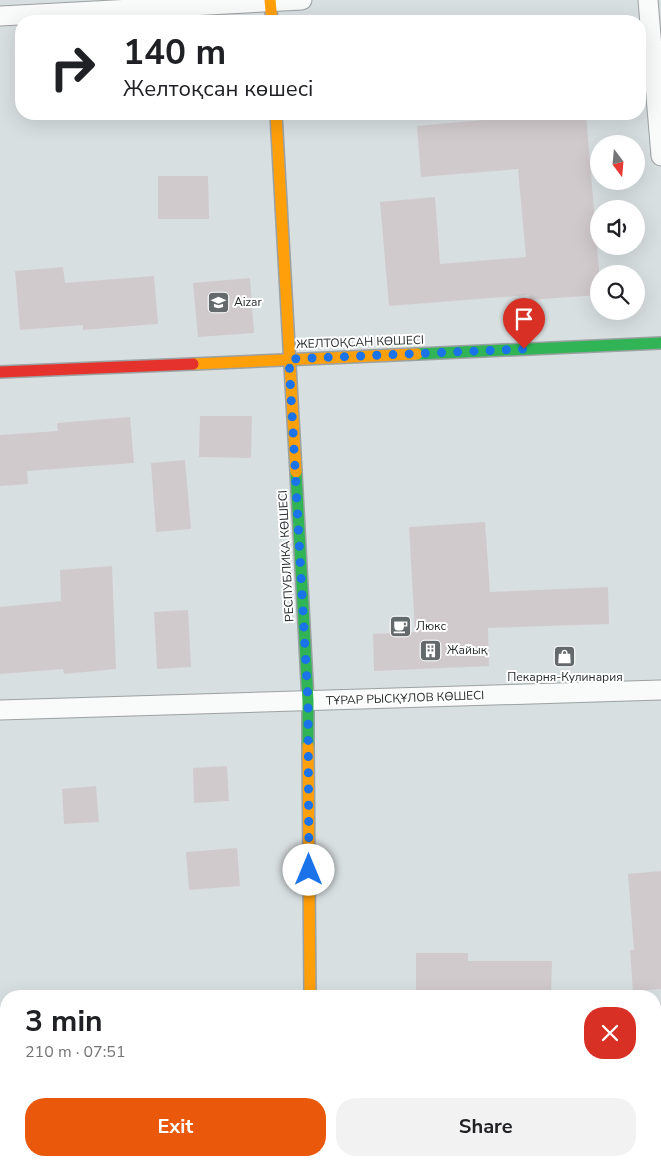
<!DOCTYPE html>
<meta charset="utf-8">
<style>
:root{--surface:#fff;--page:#f2f2f2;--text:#202124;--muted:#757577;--accent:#ea580c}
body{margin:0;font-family:"Nunito Sans",sans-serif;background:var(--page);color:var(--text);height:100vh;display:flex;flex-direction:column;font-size:19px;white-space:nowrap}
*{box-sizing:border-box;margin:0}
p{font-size:16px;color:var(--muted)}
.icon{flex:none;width:28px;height:28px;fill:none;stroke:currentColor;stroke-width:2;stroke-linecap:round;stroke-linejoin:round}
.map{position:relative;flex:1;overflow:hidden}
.panel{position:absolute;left:0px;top:990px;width:661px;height:176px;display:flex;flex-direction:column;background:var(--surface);border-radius:20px 20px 0 0;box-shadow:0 5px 20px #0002}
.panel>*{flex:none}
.hud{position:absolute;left:15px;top:15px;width:631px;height:105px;border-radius:20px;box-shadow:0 5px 20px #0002;background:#fff;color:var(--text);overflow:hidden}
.needle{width:32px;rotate:164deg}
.tools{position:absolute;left:590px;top:135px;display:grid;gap:10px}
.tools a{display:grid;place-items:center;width:55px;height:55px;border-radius:50%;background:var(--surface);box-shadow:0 5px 20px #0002;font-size:25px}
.pin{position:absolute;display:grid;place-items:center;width:42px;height:42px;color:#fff;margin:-51px -21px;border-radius:50% 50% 50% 0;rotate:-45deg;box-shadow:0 0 5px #0007}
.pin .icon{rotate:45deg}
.me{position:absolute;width:55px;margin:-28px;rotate:0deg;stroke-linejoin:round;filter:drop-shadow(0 0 4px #0008)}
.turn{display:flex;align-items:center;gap:18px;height:105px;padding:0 25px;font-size:22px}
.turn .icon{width:65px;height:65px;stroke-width:2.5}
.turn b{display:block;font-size:35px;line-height:42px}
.round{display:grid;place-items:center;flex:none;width:52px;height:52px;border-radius:20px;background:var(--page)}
.head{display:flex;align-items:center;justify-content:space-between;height:85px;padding:0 25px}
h1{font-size:30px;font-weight:700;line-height:38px}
.primary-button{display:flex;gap:10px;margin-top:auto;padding:10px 25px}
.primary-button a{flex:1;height:58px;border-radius:20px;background:var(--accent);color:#fff;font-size:20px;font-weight:700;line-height:58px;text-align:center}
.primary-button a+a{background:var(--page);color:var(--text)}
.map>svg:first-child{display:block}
</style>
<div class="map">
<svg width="661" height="1166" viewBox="0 0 661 1166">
<rect width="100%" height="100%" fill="#d8dfe0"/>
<g fill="#d1cacd">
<polygon points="547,114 586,114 599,270 599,295 529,300 529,295 389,306 380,202 435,197 440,264 526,257 518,169 421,177 417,126"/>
<polygon points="158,176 208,176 209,219 158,219"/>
<polygon points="63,267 65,283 154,276 158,324 83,330 83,325 20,330 15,271"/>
<polygon points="250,278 254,333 198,337 193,283"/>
<polygon points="200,416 252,416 251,458 199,457"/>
<polygon points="130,417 134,463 27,471 28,484 0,486 0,435 58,431 57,423"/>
<polygon points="185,460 191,529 156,532 151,463"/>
<polygon points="485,522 490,592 608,587 609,624 488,628 489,666 374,671 373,634 415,632 409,527"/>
<polygon points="112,566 116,669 64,674 63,669 0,674 0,607 61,601 60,570"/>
<polygon points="188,610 191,667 157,669 154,612"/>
<polygon points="227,766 229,801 194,803 193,768"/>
<polygon points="96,786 99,822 64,824 62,789"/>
<polygon points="237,848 240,886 189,890 186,852"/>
<polygon points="661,871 661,989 633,991 630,950 634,950 628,874"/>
<polygon points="416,953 468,953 468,961 552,961 551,996 416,994"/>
</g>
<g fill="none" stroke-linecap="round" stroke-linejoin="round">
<defs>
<g id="street">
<polyline points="648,0 661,156"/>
<polyline points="0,16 302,0"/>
<polyline points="0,710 661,690"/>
<polyline points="655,1049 661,1049"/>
<polyline points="0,1079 6,1079"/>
</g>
<g id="fast">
<polyline points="417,354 661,343"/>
<polyline points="296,472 308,701 308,746"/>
</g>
<g id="slow">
<polyline points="270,0 272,21"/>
<polyline points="276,114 296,472"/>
<polyline points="193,364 417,354"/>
<polyline points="308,746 310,996"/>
<polyline points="317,1160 317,1166"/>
</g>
<polyline id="jam" points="0,372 193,364"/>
</defs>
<use href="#street" stroke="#9ca1a2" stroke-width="21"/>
<use href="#fast" stroke="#9ca1a2" stroke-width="14"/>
<use href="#slow" stroke="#9ca1a2" stroke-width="14"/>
<use href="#jam" stroke="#9ca1a2" stroke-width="14"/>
<use href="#street" stroke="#f9fafa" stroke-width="19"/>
<use href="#fast" stroke="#30b455" stroke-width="11"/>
<use href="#slow" stroke="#ff9f0a" stroke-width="11"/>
<use href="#jam" stroke="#e5322d" stroke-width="11"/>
</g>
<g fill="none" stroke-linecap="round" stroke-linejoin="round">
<polyline stroke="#1a73e8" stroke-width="9" stroke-dasharray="0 16.2" points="309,870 308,701 289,359 524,349"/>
</g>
<defs>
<symbol id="school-square" viewBox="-11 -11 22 22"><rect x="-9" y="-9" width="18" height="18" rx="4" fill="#646a6b" stroke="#fff"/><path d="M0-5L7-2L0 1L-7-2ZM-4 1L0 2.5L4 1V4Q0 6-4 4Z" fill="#fff"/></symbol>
<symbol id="cafe-square" viewBox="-11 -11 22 22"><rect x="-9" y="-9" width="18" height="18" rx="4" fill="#646a6b" stroke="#fff"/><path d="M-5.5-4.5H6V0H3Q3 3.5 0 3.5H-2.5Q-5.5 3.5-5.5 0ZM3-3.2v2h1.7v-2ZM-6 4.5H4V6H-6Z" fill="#fff"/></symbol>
<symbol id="building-square" viewBox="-11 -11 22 22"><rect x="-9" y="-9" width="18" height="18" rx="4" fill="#646a6b" stroke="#fff"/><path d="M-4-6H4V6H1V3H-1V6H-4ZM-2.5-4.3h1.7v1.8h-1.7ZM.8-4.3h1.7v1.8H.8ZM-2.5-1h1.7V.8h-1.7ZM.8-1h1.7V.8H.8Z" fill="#fff"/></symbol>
<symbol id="shop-square" viewBox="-11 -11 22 22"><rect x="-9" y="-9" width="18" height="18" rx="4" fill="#646a6b" stroke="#fff"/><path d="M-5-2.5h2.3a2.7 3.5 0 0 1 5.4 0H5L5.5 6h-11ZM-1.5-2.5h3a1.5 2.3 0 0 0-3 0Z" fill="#fff"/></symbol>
</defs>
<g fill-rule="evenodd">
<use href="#school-square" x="206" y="290" width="25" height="25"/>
<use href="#cafe-square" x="388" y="614" width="25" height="25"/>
<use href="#building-square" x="418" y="638" width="25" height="25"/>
<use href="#shop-square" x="552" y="644" width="25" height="25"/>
</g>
<g text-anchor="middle" stroke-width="4" stroke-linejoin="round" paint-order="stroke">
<g font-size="12" fill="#262b2c" stroke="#fff" text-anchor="start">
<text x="234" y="306">Aizar</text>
<text x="416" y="630">Люкс</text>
<text x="447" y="654">Жайық</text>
<text x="565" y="681" text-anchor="middle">Пекарня-Кулинария</text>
</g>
<g font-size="12" fill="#262b2c" stroke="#fff">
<text transform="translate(360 342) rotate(-2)" y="4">ЖЕЛТОҚСАН КӨШЕСІ</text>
<text transform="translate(286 556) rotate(-93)" y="4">РЕСПУБЛИКА КӨШЕСІ</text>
<text transform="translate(405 698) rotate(-2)" y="4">ТҰРАР РЫСҚҰЛОВ КӨШЕСІ</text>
</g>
</g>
</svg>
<div class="tools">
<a><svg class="needle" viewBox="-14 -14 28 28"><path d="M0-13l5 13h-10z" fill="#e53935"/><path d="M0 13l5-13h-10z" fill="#757577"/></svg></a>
<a><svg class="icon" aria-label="sound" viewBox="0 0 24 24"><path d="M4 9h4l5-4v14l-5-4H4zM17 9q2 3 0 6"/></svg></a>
<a><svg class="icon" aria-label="search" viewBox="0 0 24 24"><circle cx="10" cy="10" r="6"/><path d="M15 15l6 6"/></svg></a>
</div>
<div class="pin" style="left:524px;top:349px;background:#d93025"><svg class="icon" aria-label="arrive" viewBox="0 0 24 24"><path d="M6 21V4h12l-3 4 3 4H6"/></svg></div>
<svg class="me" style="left:309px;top:870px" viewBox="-20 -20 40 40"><circle r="19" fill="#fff"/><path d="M0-13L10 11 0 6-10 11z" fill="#1a73e8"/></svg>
<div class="hud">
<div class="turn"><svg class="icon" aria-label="right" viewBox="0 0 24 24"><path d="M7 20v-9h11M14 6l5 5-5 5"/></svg><div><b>140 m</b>Желтоқсан көшесі</div></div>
</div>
<section class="panel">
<div class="head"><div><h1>3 min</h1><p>210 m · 07:51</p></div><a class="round" style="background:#d93025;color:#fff"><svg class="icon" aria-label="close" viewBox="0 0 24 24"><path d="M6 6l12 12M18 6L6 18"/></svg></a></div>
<div class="primary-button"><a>Exit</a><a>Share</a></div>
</section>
</div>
